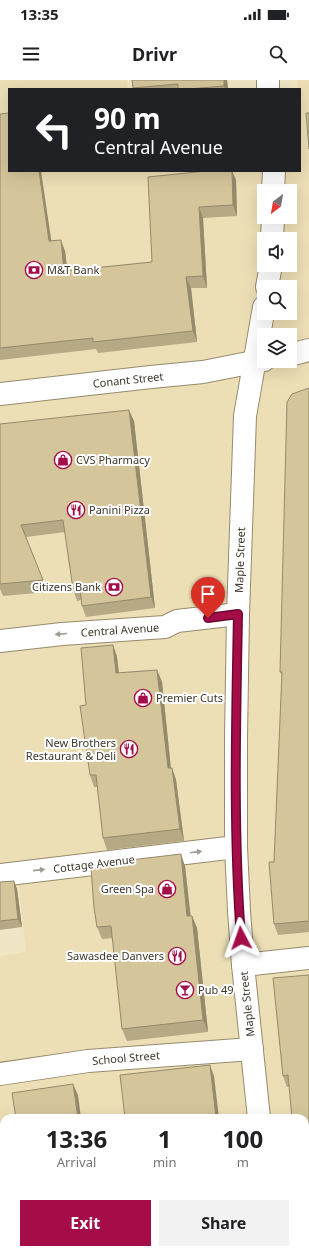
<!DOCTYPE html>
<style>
:root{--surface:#fff;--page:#f2f2f2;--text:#202124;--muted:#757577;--accent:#a40d48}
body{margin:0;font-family:"Noto Sans",sans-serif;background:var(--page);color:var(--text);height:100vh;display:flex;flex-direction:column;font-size:15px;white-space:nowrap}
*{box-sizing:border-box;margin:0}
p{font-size:13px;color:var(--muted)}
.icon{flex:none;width:22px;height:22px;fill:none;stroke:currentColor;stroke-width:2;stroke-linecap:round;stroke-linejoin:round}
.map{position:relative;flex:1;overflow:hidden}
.sheet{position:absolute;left:0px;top:1034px;width:309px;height:140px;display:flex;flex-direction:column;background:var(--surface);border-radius:12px 12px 0 0;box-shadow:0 4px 16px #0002}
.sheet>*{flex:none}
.banner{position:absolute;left:8px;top:8px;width:293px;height:84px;border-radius:0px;box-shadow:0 4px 16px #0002;background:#202124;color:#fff;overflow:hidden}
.needle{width:26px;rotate:211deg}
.buttons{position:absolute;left:257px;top:104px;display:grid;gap:8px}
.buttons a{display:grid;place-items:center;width:40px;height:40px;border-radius:0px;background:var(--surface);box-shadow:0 4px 16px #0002;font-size:20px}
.pin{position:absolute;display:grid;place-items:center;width:34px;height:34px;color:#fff;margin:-41px -17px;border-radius:50% 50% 50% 0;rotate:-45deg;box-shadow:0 0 4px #0007}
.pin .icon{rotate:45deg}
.me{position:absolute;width:44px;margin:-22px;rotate:356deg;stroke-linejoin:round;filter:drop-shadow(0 0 3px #0008)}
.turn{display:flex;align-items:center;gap:14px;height:84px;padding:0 20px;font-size:18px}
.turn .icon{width:52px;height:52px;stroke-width:2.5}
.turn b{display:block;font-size:28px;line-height:34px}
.eta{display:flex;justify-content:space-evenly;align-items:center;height:68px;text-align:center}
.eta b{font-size:24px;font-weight:700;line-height:28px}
.primary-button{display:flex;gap:8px;margin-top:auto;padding:8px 20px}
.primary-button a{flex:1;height:46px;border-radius:0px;background:var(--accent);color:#fff;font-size:16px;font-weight:700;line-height:46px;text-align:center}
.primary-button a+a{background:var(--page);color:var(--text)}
.status{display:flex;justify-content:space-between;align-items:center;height:28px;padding:0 20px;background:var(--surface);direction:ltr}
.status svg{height:11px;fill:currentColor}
header{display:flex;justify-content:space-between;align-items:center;height:52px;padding:0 20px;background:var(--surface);font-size:18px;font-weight:700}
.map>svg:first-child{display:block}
</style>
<div class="status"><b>13:35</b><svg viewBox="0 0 49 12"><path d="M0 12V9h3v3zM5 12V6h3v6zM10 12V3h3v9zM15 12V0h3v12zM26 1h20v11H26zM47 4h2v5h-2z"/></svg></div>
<header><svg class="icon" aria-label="menu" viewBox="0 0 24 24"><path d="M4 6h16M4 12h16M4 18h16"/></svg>Drivr<svg class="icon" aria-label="search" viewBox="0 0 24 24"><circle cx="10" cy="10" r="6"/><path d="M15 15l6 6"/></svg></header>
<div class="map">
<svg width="309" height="1174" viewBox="0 0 309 1174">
<rect width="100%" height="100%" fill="#f0e5c4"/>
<path fill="#ecdeb5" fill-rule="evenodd" d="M0,0H127L128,9H9V91H300V9H298L297,0H309V1174H0V876L26,872L19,807L12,793L0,795ZM264,111H290V137H264ZM264,159H290V185H264ZM264,207H290V233H264ZM264,255H290V281H264ZM4,1038H305V1170H4Z"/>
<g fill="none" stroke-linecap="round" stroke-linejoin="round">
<defs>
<g id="minor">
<polyline points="0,561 62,554 165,547 177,541 238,534"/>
<polyline points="0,795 236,767"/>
<polyline points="243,885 309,878"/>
<polyline points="0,994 88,981 252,969"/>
</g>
<g id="major">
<polyline points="268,0 268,9"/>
<polyline points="273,111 274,91"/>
<polyline points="272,159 273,137"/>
<polyline points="267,207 271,185"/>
<polyline points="290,275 309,270"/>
<polyline points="0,314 151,297 203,292 264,280"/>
<polyline points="259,1038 243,885 239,831 236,767 236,658 238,534 245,336 264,227"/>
<polyline points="271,1170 272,1174"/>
</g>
</defs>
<use href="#minor" stroke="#968b6d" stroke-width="24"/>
<use href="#major" stroke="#968b6d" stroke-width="24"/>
<use href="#minor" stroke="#fff" stroke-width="22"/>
<use href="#major" stroke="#fff" stroke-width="22"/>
</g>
<g fill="#b6a985">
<polygon points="132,0 227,0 228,9 133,9"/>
<polygon points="0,34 51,161 65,171 67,191 152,182 148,97 236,100 237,136 203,138 207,208 191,208 197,262 98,273 96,269 0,280"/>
<polygon points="309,308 309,852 278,855 274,844 274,782 282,595 280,592"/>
<polygon points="134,341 155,528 86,537 82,526 81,520 77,521 73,509 65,452 26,457 47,512 3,516 0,509 0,344"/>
<polygon points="113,565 117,577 119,593 157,590 162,602 171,688 172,688 176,700 184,761 107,770 103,758 98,707 94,707 90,695 86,625"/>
<polygon points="185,786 190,836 192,836 197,848 208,952 127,961 122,949 113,858 102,859 97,847"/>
<polygon points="14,801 17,809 22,847 0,850 0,802"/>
<polygon points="309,895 309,1075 305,1076 305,1038 289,1007 287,1007 283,996"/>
<polygon points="4,1137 4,1170 122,1170 122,1174 33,1174 33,1173 0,1173 0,1138"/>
</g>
<g fill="#948a6c">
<polygon points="224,0 227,0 228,9 225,9 224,6"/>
<polygon points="39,91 41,91 53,172 49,161"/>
<polygon points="232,91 236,100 237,136 233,125"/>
<polygon points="199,127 203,138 207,208 203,196"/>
<polygon points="61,160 65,171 69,203 64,191"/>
<polygon points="186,197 191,208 197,262 193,251"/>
<polygon points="129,330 134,341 155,528 151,517"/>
<polygon points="113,565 117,577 120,605 116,593"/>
<polygon points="157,590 162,602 172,700 168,688"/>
<polygon points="172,688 176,700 184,761 180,749"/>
<polygon points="181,774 185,786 192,848 187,836"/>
<polygon points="14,801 17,809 22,847 18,839"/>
<polygon points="192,836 197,848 208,952 203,940"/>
<polygon points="210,985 214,996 219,1038 216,1038"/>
<polygon points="73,1004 78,1015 81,1038 78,1038"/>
<rect x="119" y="1170" width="3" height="4"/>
</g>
<g fill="#d4c59b" stroke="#948a6c">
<polygon points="132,0 224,0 224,6 188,9 178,9 178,4 133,8"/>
<polygon points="9,33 9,91 39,91 49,161 61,160 64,191 152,182 148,97 206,91 232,91 233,125 199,127 203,196 186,197 193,251 93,262 93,258 0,268 0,34"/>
<polygon points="306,33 309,33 309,69"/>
<polygon points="309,308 309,841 274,844 269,782 274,782 282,592 280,592 287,322 292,314"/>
<polygon points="129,330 151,517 82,526 80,508 73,509 63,440 21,445 43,500 0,504 0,344"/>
<polygon points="113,565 116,593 157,590 168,688 172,688 180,749 103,758 96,695 90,695 80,626 86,625 81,568"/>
<polygon points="181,774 187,836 192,836 203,940 122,949 111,846 97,847 94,828 91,788 106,786 105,783"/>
<polygon points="14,801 18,839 0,841 0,802"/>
<polygon points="309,895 309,1063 305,1064 305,1038 292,1038 288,995 283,996 273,898"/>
<polygon points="210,985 216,1038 125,1038 120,995"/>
<polygon points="73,1004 78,1038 16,1038 12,1013"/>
<polygon points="4,1137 4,1162 0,1162 0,1138"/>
<rect x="54" y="1170" width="65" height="4"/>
</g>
<defs><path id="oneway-solid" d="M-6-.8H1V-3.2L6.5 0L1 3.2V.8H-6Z"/></defs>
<g fill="#9e9c95">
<use href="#oneway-solid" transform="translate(61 554) rotate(175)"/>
<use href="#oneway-solid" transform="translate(196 772) rotate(-7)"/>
<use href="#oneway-solid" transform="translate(39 790) rotate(-6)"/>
</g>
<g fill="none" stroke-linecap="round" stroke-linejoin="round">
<defs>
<path id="route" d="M208,538L238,534C236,642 233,750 241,858"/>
</defs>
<use href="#route" stroke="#6b082f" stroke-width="10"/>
<use href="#route" stroke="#a40d48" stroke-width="7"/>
</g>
<defs>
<symbol id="bank-ring" viewBox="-11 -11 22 22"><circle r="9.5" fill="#fff" stroke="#a40d48" stroke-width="1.5"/><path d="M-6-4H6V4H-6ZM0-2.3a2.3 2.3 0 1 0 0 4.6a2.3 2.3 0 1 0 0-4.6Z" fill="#a40d48"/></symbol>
<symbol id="shop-ring" viewBox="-11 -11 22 22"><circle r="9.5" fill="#fff" stroke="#a40d48" stroke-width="1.5"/><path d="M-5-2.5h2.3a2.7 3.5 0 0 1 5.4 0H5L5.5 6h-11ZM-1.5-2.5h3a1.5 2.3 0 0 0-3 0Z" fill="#a40d48"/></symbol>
<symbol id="restaurant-ring" viewBox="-11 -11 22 22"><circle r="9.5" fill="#fff" stroke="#a40d48" stroke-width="1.5"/><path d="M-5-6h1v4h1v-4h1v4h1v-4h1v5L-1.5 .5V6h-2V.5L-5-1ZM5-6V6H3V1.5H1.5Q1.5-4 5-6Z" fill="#a40d48"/></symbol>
<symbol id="bar-ring" viewBox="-11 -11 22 22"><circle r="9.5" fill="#fff" stroke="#a40d48" stroke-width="1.5"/><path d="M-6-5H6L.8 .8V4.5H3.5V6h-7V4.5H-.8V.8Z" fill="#a40d48"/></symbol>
</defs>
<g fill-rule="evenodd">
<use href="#bank-ring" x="24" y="180" width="20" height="20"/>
<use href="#shop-ring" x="53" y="370" width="20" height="20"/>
<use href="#restaurant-ring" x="66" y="420" width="20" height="20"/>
<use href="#bank-ring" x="104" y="497" width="20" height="20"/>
<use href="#shop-ring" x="133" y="608" width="20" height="20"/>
<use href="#restaurant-ring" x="119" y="659" width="20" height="20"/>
<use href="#shop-ring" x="157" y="799" width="20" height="20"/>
<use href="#restaurant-ring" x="167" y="866" width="20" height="20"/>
<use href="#bar-ring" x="175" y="900" width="20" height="20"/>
</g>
<g text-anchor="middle" stroke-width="4" stroke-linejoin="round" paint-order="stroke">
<g font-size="11" fill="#3d382b" stroke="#fff" text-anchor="start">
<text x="47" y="194">M&amp;T Bank</text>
<text x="76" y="384">CVS Pharmacy</text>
<text x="89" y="434">Panini Pizza</text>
<text x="101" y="511" text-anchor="end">Citizens Bank</text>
<text x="156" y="622">Premier Cuts</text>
<text x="116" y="667" text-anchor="end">New Brothers<tspan x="116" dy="13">Restaurant &amp; Deli</tspan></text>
<text x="154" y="813" text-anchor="end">Green Spa</text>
<text x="164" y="880" text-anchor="end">Sawasdee Danvers</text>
<text x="198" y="914">Pub 49</text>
</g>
<g font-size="11" fill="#3d382b" stroke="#fff">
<text transform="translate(128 300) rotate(-6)" y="4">Conant Street</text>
<text transform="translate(240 480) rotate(-88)" y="4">Maple Street</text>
<text transform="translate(120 550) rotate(-4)" y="4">Central Avenue</text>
<text transform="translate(94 784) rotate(-7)" y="4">Cottage Avenue</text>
<text transform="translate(247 924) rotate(-96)" y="4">Maple Street</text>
<text transform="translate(126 978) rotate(-5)" y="4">School Street</text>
</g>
</g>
</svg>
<div class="buttons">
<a><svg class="needle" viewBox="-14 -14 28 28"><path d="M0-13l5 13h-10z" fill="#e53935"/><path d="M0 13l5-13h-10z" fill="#757577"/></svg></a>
<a><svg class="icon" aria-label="sound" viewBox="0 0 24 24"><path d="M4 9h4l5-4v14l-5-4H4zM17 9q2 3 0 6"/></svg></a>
<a><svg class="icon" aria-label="search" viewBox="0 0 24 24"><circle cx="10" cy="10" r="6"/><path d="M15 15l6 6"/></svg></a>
<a><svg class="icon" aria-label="layers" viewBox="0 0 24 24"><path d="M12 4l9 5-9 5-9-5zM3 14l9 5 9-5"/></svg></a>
</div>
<div class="pin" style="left:208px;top:538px;background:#d93025"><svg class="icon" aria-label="arrive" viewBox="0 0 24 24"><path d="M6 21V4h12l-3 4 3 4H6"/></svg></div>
<svg class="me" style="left:241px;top:858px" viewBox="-20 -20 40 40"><path d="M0-17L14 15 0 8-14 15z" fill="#a40d48" stroke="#fff" stroke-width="4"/></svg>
<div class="banner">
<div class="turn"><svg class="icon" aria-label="left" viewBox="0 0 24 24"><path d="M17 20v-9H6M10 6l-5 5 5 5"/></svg><div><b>90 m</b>Central Avenue</div></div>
</div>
<section class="sheet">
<div class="eta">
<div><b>13:36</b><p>Arrival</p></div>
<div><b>1</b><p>min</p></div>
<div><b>100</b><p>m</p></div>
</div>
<div class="primary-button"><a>Exit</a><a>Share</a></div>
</section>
</div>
